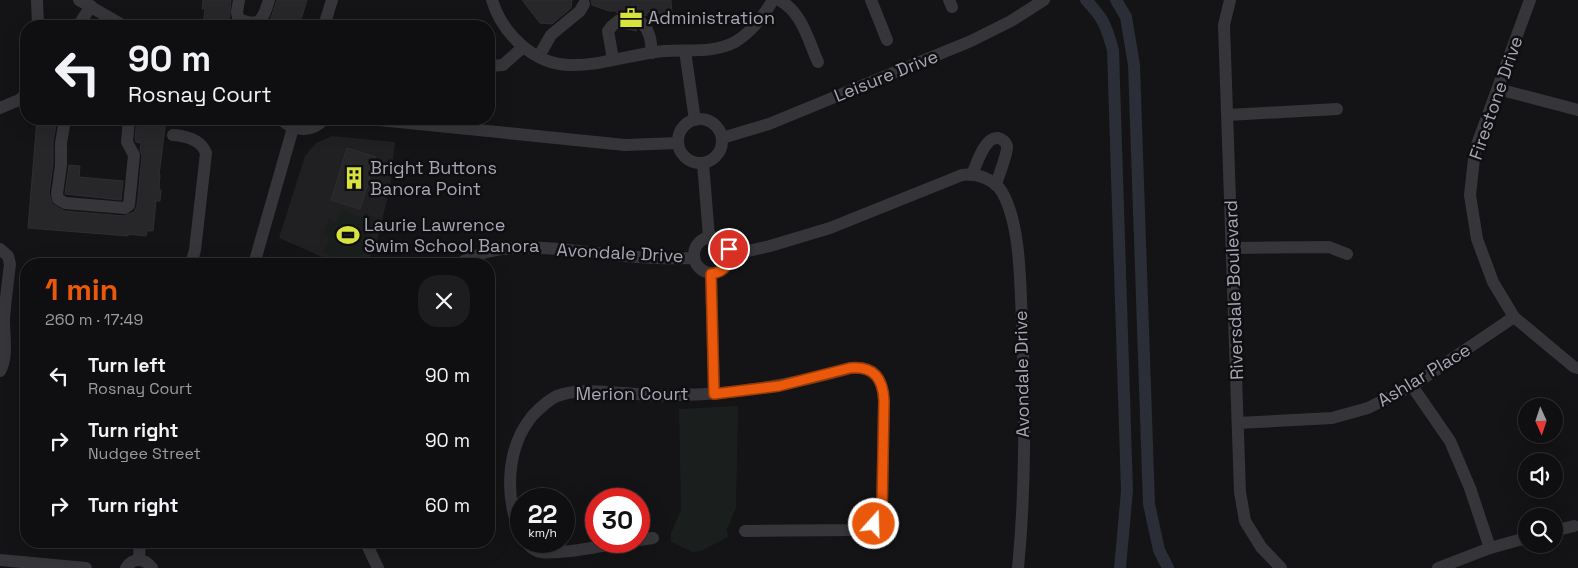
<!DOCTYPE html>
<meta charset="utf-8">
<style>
:root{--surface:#0f0e10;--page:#1d1c1e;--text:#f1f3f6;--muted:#9b9c9f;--line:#2f2e30;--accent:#ea580c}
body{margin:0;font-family:"Space Grotesk",sans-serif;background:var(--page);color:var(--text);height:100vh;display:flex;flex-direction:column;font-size:19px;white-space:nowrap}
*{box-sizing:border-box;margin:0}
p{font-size:16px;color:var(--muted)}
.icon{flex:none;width:28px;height:28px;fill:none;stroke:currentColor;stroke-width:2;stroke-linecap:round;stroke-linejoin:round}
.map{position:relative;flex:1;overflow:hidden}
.side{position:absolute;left:20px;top:258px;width:475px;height:290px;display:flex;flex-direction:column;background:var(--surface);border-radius:20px;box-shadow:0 5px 20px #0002,0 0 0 1px var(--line)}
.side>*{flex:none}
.top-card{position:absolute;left:20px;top:20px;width:475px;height:105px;border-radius:20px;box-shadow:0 5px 20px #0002,0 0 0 1px var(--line);background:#0f0e10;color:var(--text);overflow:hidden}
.needle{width:32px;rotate:177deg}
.controls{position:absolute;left:1518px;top:398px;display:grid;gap:10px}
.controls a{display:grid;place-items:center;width:45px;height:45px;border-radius:50%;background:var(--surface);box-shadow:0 5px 20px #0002,0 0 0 1px var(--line);font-size:25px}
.speed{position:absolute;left:510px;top:488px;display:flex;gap:10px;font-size:25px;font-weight:700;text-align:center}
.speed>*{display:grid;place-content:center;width:65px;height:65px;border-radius:50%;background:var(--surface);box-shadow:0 5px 20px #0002,0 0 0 1px var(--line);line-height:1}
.speed small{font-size:12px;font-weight:400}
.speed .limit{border:8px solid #d22;background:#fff;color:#111}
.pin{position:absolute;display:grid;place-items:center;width:42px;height:42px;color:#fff;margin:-21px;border:2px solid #fff;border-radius:50%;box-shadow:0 1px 5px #0007}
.me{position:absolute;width:55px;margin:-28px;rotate:20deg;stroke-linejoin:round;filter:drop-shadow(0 0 4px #0008)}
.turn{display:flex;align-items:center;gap:18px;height:105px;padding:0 25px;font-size:22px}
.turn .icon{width:65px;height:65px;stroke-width:2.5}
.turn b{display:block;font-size:35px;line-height:42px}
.round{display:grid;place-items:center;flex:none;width:52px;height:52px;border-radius:20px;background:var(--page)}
.headline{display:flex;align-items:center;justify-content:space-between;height:85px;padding:0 25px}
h1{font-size:30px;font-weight:700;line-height:38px;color:var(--accent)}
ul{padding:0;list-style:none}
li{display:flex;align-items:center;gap:15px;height:65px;padding:0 25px}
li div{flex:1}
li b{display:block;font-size:19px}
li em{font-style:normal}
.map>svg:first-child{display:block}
</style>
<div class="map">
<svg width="1578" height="568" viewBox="0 0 1578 568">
<rect width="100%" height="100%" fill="#141315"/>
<polygon fill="#201f22" points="332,136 395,142 390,188 376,244 367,264 338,264 279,238 305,156 316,143"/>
<g fill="#1a1f1d">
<polygon points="342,209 362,218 365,213 378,219 358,264 351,264 323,252 329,237 323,234 329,219 336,222"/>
<polygon points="738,406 736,508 727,529 728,537 701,551 693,552 671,542 671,533 681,510 679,409"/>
</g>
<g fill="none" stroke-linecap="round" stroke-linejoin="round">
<g stroke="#2b2d37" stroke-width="12">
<path d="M1086,0C1103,18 1106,25 1113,50L1127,491L1120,568"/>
<polyline points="1116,0 1126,17 1134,65 1149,504 1159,550 1168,568"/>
</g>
</g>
<g fill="#272629" stroke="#2f2d31">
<polygon points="203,0 231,0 229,26 203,26 205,9 202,9"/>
<polygon points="277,0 307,0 299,26 268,26"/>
<polygon points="522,0 572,0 571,8 552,24 540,23"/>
<polygon points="591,0 671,0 672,15 648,12 646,16 640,15 635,20 634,25 637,31 622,28 626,23 624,15 617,13 616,11 609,11 592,5"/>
<polygon points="37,119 57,119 53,142 53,164 49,193 52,204 64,211 124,216 134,212 137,206 142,156 140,150 141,143 136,142 135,140 136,127 142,127 143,119 166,119 159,175 160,175 159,190 161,190 160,201 156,201 153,231 147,231 146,236 128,234 128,236 28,228"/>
<polygon points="347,148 376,157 360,209 331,200"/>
<polygon points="69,165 80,166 79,177 123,181 121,200 65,194"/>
</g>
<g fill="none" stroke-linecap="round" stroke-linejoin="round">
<path stroke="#313035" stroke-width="12" stroke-dasharray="12 6" stroke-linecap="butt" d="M618,21C627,17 634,19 642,23"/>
<g stroke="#363539" stroke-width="12">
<polyline points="37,0 38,26"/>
<polyline points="79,0 124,26"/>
<path d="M239,0L237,12L238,18C260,29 263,19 269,0"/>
<path d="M492,0C502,33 533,64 569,65C601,66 632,54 664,51C688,49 712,54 735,42C752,32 763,16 773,0"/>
<path d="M779,0C802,12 808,40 818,62"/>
<polyline points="871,0 887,40"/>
<polyline points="949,0 952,7"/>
<polyline points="1230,0 1224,25 1240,492 1245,521 1261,547 1281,568"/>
<polyline points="1530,0 1475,150 1470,195 1477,239 1493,282 1514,317 1574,367 1578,368"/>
<path d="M642,23C650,31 651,41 652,53"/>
<polyline points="78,26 91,6"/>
<polyline points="324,26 332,0"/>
<polyline points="685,51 695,120"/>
<polyline points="539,56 551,35 580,11 584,4"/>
<polyline points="613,59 608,31 612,26 618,21"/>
<polyline points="489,66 503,65 523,47"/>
<polyline points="1498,89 1578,110"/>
<polyline points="0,108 19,100 26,94"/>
<polyline points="1228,115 1337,109"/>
<polyline points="65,119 61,143 61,165 57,194 58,199 65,203 125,208 129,205 134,155 127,142 129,119"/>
<path d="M281,119C293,132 312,133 324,119"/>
<polyline points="369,119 625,145 678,143"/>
<circle cx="700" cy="141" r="22"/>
<path d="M173,135C186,136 201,139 206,153L195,250L191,264"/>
<polyline points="722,138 769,124 971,41 1011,21 1044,0"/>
<polyline points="703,163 709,237"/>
<path d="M972,175C976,165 985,136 998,138C1002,139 1006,142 1007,146C1008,154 998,176 996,185"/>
<circle cx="712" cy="255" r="18"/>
<polyline points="1232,248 1329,247 1347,254"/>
<path d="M0,249L8,256L10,264C8,283 5,302 4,320C4,336 8,358 0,371"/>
<path d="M730,255L770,246L830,228L962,175C977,173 994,179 1002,192C1021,225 1020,284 1022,322C1025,404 1026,486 1018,568"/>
<polyline points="254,264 293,128"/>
<path d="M459,264C503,235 575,252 625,256C648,258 670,259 693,258"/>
<polyline points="711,274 714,394"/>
<polyline points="1412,386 1450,441 1470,488 1490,548"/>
<polyline points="1238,423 1332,418 1368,408 1412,386 1514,317"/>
<polyline points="1554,531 1574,526"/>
<path d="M521,534C504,497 506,447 533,415C540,408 548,400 557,396C579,388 602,392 625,393C644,395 663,396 682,395C740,394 795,384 851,368C874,366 883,378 884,401L882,509C877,523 870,528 855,530L745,531"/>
<polyline points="639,540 653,538"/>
<polyline points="365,541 378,568"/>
<path d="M526,541C529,546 532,549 537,551C554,557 610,544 631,541"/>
<polyline points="139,559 140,541"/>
<polyline points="0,560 86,568"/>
<path d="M126,568C133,557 145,558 152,568"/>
<polyline points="1438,568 1490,548 1526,538"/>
</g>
</g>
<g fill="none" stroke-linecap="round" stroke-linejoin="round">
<defs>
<path id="route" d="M729,249C732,262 725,272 711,274L714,394L779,386L850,368C874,366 883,378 884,401L882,509L880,517L874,524"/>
</defs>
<use href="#route" stroke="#983908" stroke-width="12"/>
<use href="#route" stroke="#ea580c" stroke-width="9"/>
</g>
<defs>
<symbol id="office-bare" viewBox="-9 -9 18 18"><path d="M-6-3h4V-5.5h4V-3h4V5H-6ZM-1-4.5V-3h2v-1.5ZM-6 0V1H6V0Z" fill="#d9e33d" stroke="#0f0e10" stroke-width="2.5" paint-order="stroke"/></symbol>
<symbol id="building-bare" viewBox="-9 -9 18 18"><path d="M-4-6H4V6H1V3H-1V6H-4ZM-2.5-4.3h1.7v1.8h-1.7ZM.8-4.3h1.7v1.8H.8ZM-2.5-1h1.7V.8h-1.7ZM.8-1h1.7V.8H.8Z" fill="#d9e33d" stroke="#0f0e10" stroke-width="2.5" paint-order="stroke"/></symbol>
<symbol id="stadium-bare" viewBox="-9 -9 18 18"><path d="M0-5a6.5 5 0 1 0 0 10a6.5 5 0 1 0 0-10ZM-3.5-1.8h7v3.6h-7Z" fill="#d9e33d" stroke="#0f0e10" stroke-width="2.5" paint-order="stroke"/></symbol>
</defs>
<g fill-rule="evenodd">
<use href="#office-bare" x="615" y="2" width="32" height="32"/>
<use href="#building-bare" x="338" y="162" width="32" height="32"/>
<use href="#stadium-bare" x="332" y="219" width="32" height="32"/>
</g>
<g text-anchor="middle" stroke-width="5" stroke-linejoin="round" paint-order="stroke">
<g font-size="18" fill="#a7a6b4" stroke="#0f0e10" text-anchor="start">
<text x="648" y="24">Administration</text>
<text x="370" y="174">Bright Buttons<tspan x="370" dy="21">Banora Point</tspan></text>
<text x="364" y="231">Laurie Lawrence<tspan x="364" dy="21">Swim School Banora</tspan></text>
</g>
<g font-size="18" fill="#a7a6b4" stroke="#0f0e10">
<text transform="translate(886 76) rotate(-22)" y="6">Leisure Drive</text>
<text transform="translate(1496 98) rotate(-71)" y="6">Firestone Drive</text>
<text transform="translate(620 253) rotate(3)" y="6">Avondale Drive</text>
<text transform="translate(1234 290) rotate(-92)" y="6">Riversdale Boulevard</text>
<text transform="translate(1022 374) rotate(-91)" y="6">Avondale Drive</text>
<text transform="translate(1424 375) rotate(-31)" y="6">Ashlar Place</text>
<text x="632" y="400">Merion Court</text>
</g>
</g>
</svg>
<div class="controls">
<a><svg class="needle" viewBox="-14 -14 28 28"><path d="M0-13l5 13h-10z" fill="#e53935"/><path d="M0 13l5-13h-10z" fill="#9b9c9f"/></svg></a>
<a><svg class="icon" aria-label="sound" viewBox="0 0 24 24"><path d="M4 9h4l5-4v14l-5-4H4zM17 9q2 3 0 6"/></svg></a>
<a><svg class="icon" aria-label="search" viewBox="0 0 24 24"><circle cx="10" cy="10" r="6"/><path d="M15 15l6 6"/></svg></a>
</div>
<div class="speed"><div>22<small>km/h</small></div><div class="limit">30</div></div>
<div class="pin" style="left:729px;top:249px;background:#d93025"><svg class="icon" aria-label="arrive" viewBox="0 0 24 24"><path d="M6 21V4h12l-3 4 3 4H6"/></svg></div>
<svg class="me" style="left:874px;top:524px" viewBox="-20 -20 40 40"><circle r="17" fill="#ea580c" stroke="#fff" stroke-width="3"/><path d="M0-11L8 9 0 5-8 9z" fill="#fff"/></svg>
<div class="top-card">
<div class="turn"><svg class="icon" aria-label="left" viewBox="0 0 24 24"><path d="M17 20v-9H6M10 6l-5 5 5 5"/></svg><div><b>90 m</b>Rosnay Court</div></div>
</div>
<section class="side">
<div class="headline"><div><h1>1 min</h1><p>260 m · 17:49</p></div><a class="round"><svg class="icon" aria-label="close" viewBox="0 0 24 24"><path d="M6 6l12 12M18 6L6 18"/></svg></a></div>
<ul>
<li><svg class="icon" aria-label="left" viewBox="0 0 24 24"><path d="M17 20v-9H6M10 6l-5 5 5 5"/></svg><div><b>Turn left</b><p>Rosnay Court</p></div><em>90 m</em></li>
<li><svg class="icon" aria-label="right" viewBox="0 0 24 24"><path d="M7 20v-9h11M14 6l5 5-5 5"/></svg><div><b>Turn right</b><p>Nudgee Street</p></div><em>90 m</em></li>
<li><svg class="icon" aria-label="right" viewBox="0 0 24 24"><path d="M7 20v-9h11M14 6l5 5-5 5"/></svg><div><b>Turn right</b></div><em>60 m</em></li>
</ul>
</section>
</div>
